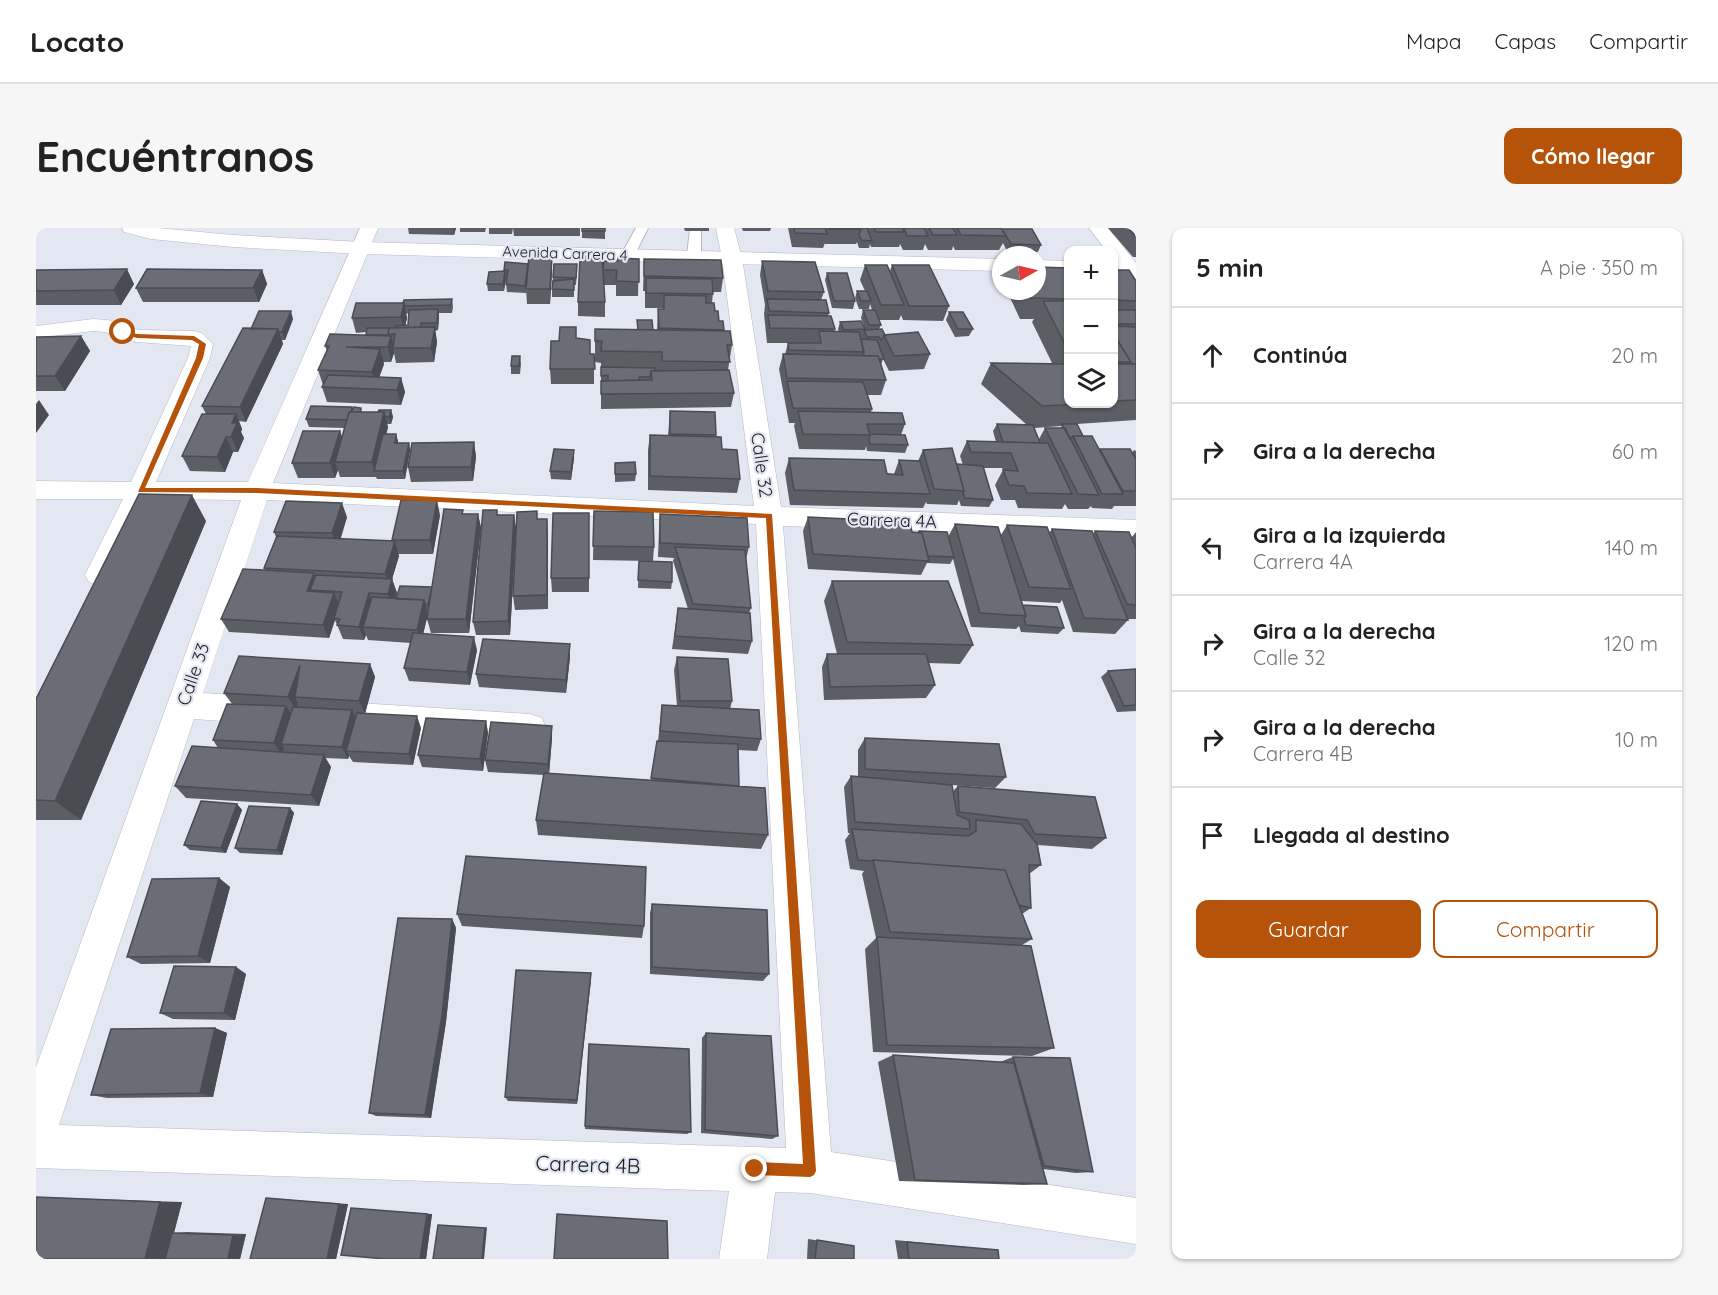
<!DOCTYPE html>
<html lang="es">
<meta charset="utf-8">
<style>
:root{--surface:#fff;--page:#f6f6f6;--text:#222;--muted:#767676;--line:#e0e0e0;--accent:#b45309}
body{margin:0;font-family:Quicksand,sans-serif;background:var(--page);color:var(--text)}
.controls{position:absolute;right:18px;top:18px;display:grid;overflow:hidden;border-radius:12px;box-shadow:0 2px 4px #0004}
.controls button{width:54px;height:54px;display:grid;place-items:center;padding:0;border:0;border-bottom:2px solid var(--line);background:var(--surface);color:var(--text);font:30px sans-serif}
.compass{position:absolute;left:956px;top:18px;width:54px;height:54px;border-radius:50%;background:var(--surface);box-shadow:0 2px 4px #0004;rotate:82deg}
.stop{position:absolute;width:18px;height:18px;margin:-14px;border:4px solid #b45309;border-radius:50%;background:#fff}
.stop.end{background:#b45309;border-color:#fff;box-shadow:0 2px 6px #0008}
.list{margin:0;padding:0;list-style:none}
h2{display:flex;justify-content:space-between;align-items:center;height:78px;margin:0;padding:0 24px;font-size:26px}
h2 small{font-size:20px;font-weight:400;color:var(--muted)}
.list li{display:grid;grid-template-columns:39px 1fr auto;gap:18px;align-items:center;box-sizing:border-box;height:96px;padding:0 24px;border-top:2px solid var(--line)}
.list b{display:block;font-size:22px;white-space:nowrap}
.list p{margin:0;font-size:20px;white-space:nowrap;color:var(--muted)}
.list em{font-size:20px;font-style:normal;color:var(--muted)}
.actions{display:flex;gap:12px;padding:18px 24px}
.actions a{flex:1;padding:14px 0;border:2px solid var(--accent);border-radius:12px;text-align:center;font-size:21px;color:var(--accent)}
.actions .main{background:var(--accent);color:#fff}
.icon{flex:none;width:33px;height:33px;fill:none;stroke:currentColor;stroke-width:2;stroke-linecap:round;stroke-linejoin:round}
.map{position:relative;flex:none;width:1100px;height:1031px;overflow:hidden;border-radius:12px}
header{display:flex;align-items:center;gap:36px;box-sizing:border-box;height:84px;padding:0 30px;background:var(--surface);border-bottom:2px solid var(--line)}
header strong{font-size:28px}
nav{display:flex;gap:33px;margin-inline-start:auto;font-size:21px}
.intro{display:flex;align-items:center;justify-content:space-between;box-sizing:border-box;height:144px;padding:0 36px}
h1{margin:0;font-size:42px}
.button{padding:15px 27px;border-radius:12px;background:var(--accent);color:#fff;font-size:21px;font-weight:700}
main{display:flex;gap:36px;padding:0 36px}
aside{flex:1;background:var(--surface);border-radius:12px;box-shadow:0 2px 4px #0004}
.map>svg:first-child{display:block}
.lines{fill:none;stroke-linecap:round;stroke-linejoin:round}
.lane-casing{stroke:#b5b9c3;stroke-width:2}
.street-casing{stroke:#b5b9c3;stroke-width:1}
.secondary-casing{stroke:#b5b9c3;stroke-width:1}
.lane{fill:#fff;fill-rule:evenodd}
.street{fill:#fff;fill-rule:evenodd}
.secondary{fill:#fff;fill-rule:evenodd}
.wall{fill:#5b5e65;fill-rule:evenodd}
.shaded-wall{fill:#4a4c53}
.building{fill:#6a6d76;stroke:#4a4c53;stroke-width:1.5}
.route{fill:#b45309}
.labels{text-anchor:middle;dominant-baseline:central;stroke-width:4.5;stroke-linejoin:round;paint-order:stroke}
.far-street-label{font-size:15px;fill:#1e1f23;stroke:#e3e7f2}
.street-label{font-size:18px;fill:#1e1f23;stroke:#e3e7f2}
.near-street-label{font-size:21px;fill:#1e1f23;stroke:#e3e7f2}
</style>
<header>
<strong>Locato</strong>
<nav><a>Mapa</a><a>Capas</a><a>Compartir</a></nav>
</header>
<div class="intro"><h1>Encuéntranos</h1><a class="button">Cómo llegar</a></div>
<main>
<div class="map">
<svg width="1100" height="1031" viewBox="0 0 1100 1031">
<rect width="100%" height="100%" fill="#e3e7f2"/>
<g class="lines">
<defs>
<path id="lane" d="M600 0H612L597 30H587L585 27Z
M654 0H662L665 3V29L658 33 651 29Z"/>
<path id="street" d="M324 0H342L237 255 718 278 686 30 680 0H698L706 30 745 279 1100 292V310L747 298 795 924 1100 970V1016L774 965 739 964 731 1031H683L693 963 0 940V839L205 272 113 271 73 354 63 357 53 354 49 347 87 271H0V253L95 254 152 130 155 118 101 114 69 104 57 103 0 110V98L57 91 72 92 103 102 158 103 166 105 177 116 174 130 120 254H212ZM231 272 720 296 750 920 23 897 158 491 494 514 506 510 510 500 506 490 494 486 167 465Z
M1053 0H1072L1100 35V54C1087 51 1078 35 1078 22H1070Z"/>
<path id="secondary" d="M86 0H122L197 7 326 14 965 31V43L326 26 197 19 115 11 88 4Z
M1001 32 1032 33V45L1001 44Z
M1078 34 1100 35V47L1078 46Z"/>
</defs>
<use href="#lane" class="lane-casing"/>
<use href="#street" class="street-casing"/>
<use href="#secondary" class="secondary-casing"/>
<use href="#lane" class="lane"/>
<use href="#street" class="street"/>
<use href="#secondary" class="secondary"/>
</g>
<path class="wall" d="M372 0H420L418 7 373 6Z
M424 0H450L449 4H424Z
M453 0H477L476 6H453Z
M477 0H544V8H478Z
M546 0H569V11L546 10Z
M648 0H673V3H649Z
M706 0H735L734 3H707Z
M752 0H965L966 2 1005 17 1002 24 971 23 967 15 963 22H919L917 18 916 22H892L889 16 887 22H867L864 16 863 19H835L834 16 833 20H823L821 14 820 16H789V15L787 20 756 19Z
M1072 0H1100V29H1097Z
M516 28V43L514 76H491L490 61 491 53 490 65 471 64 470 56 471 49H470L468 63H452L451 56 468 43V42L492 36Z
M603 31 602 68H580V57H568L569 74V89L542 88V74L567 45 568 33H582Z
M608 31 687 50 685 64H677L676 75 683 93 696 117 692 142 698 165 695 179 565 181V135L559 134V101L601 102V92L617 102H621L622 81H627V80H609V63H607Z
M726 33 788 64 785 72 793 85 792 88 799 101 798 104H803L802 101 804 94 828 98 825 90 827 82H836L834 76 833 81H823L819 70 821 63H829L824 52 829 37 854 43 856 37 913 78 907 93 867 92 865 87 863 92H843L845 97 843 101 849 107 894 126 888 141 853 143 847 131 845 137 850 152 845 167H831L836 181 835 184 869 196 865 207 872 217 869 225 831 223 830 218 829 222 763 221 758 198 759 195H753L743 141 747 126H749L752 115H731L728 86 729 77 724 47Z
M518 36 541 44 540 57H538V69H516V61Z
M1032 40V176H1077V42L1100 53V192L1041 196 1047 208 1063 222 1064 221 1096 225 1098 222 1100 223V278H1078L1076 281 1056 280 1055 278 1052 281H1032L1029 276 1026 281 982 280 979 272H965L959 257 967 242 966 240H947L957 272 953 279 925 278 923 272 921 277 891 276 890 274 887 280 754 277 749 245 753 230 858 246 863 232 882 233 887 222 921 236 927 237 924 228 931 213 960 214 957 203 961 196 991 197 945 156 955 135H1016L996 94 998 91H984L971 63H1001ZM1026 198 1024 200H1009L1003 211 998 200Z
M0 42 98 56 85 77H0Z
M226 42 231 56 223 74H107L100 60Z
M791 45 819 73 817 81 796 80 789 52Z
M416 71 417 79 416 85H403V89L402 102 399 103 401 114 398 134 360 135 358 125 355 134H347L348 136 343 149 365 150 369 164 365 177 291 174 286 159 287 157 282 142 291 123 289 118 330 107V104L320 105 316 90 367 75ZM373 85 372 97H369L371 90 370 86Z
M913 84 937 101 933 108 919 109 910 92Z
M257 91 249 112H246L247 116 210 194 203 193 206 201 205 204 208 210 202 224H197L189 244 154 243 146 228 170 186 166 178 215 101Z
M45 108 54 123 29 163H0V109Z
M540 110 554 126H558V156H515L514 141 523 113Z
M484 128 485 136 484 146H475V138Z
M316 179 317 181 325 180 326 184H342L355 182 357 189 355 196H351L352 199 350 206H360L362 215H373L374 222 369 251H341L340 249H304L302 242 299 250H262L256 235 304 203 306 210 309 200 273 199 270 191Z
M634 183 680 207V209L686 221 704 251 701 265 612 262V222L614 207 632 208Z
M438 214 440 229 437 253 375 254 372 239Z
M538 222V230L535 252 515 251 514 243Z
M579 235 600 246 599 253 579 254Z
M427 282V286H442L445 300 433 405H395L391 391 392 384 391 383 392 386 387 406 441 422 434 457 373 453 368 440 375 415 332 412 330 407 328 412 307 411 299 392 293 410 193 404 185 391 229 343 228 340 240 309 238 304 311 289 304 311 357 313 356 312 404 287 397 326H362L363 328 356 351 361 365 359 370 396 359Z
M558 283 618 319 617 333 557 332Z
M553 285V364H516L515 350Z
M624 286 713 319 710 331 715 380 713 385 716 413 712 426 636 421 642 380 652 381 637 333 638 330 622 329 623 301Z
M462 287H478L480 301 474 407H440L437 394Z
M772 289 876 304 882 305 883 303 912 309 919 296 965 307 971 297 1013 305 1016 301 1057 306 1059 303 1095 310 1100 304V391H1091L1092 392 1079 406 1037 404 1026 372 1024 375 986 373 987 377 1028 400 1022 406 985 404 983 398 980 401 935 399 917 331 914 336 891 335 885 347 772 341 767 303Z
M502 291 512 306V381L479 382 477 368Z
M170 293 45 592H0V471Z
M603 333 636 354 635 361 602 360Z
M796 353 937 417 924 436 892 435 899 457 890 470 788 472 786 439 791 426H801L788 373Z
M534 416V429L530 465 443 459 440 446Z
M641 429 696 473 694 481 725 511 721 523 702 522 703 558 732 607 725 621 502 607 500 592 508 547 452 544 449 532 516 510 513 545 615 552 622 513 626 477 641 478 638 442Z
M334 436 339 449 329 485 385 500 377 537 317 534 313 528 312 531 289 530 295 539 283 578 150 570 139 558 182 520 177 512 196 476 188 465Z
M1100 441V483L1081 484 1065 449 1072 443Z
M450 493 452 505 447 543 386 539 382 527Z
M829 510 970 549 959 560 916 557 917 563 922 558 1070 610 1056 621 1002 617 1005 637 993 646 995 680 986 686 996 711 986 717 1018 820 996 828 837 824 829 721 840 710 826 646 828 643 814 641 809 612 814 605H812L808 559 815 548 822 549V522Z
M201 576 206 582 190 625 154 622 148 617Z
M254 580 258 585 246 627 204 625 199 620Z
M183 650 194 659 174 735 105 736 91 729Z
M616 676 733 746 727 753 614 746V685Z
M421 686 608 698 606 710 426 698Z
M416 691 420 700 410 794 395 890 340 888 333 885Z
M200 739 210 746 199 792 137 791 124 785Z
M555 745 541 876 472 873 469 869Z
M179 800 191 805 177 869 71 870 55 867Z
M670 805 742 908 736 911 665 905 666 810Z
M553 816 655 904 651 906 549 901Z
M857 827 964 834 977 829 1057 944 1040 945 1007 941 1011 956 988 957 863 953 842 834Z
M0 969 146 974 138 1005 151 1004 210 1006 204 1031H0Z
M230 970 312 976 300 1031Z
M315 980 396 986 390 1031Z
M772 1011 818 1018V1031H771Z
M859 1012 962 1022 963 1031H862Z"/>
<path class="shaded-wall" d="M417 0H420L418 7Z
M516 28V43L514 76V61Z
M91 41 98 56 85 77 78 62Z
M226 42 231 56 223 74 217 60Z
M469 43 470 51 468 63 467 56Z
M368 75 371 90 368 104 365 89Z
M402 81 403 89 402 102 401 95Z
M255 83 257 91 249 112 246 104Z
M399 99 401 114 398 134 395 120Z
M242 101 247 116 210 194 204 179Z
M45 108 54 123 29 163 19 148Z
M355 108 358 120H357L358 125 355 134 352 119Z
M344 121 348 136 340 159 336 144Z
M365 150 369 164 365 177 361 162Z
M3 172 13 187 0 205V176Z
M355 182 357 189 355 196 353 189Z
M348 184 352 199 342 243H338L340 249 336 234Z
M200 186 206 201 205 204 208 210 202 224 195 209 196 195Z
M304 203 309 218 299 234 302 242 299 250 294 235Z
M360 206 362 213 361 222 359 215Z
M190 209 197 224 189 244 181 229Z
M438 214 440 229 437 253 435 239Z
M373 215 374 222 369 251 367 243Z
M538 222V230L535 252V244Z
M156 267 170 293 45 592 19 573Z
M401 272 404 287 397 326 394 312Z
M306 275 311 289 302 320 296 305Z
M442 286 445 300 433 405 430 391Z
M478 287 480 301 474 407 472 393Z
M511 291 512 306V381L511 367Z
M359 313 363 328 356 351 361 365 357 380 352 366 354 360 349 346Z
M278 345 284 359 274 362 279 373 271 363Z
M298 365 304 379 298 390 299 392 293 410 287 397Z
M333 365 338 379 327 399 330 407 328 412 323 399Z
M388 372 392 386 385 415 381 402Z
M438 409 441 422 434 457 431 444Z
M534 416V429L530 465V452Z
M334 436 339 449 329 486 323 473Z
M264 437 259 469 262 475 260 482 252 469Z
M250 478 258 491 245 516 248 520 246 527 238 515Z
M316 482 322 494 310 523 313 528 312 531 306 519Z
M381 488 385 500 377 537 373 526Z
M450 493 452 505 447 543 444 531Z
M516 498V510L513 547 512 536Z
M288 527 295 539 283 578 275 567Z
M201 576 206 582 190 625 185 620Z
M254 580 258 585 246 627 241 622Z
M183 650 194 659 174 735 162 728Z
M416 691 420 700 410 794 395 890 389 887Z
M200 739 210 746 199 792 188 785Z
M555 745V752L541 876V872Z
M179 800 191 805 177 869 164 865Z
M124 974H146L131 1031H109Z
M303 976H312L300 1031H291Z
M391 986H396L390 1031H384Z
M451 999 448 1031H446L449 1000Z
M210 1006 204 1031H192L197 1007Z"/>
<path class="building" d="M546 0H569V3H546Z
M758 0H789L791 6 759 5Z
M792 0H824L825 1H793Z
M824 0H831L836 13 825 12 823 6 825 1Z
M838 0H866L868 4H840Z
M868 0H888L892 8H871Z
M893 0H917L921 7H897Z
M921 0H965L970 8 925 7Z
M1092 0H1100V9Z
M966 1H996L1005 17 975 16Z
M493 28H516L514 61H490Z
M544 28 566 29 569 74H542Z
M582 30 603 31V54L580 53 581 42H567L568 33H582Z
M608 31 685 32 687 50 608 48Z
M726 33 779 34 788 64 732 63Z
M469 34 492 36 489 58 470 56 472 42H468Z
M518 36H541L540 50 517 49Z
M829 37H851L868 77H845Z
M856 37H893L913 78H873Z
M1001 39 1032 40V71L994 70 991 63H1001Z
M91 41 78 62 0 63V42Z
M111 41 226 42 217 60H100Z
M1077 42H1093L1100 53V73L1077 72Z
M469 43 467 56H451L453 44Z
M791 45H811L819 73H798Z
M610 50 676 51 677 66 610 65Z
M538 51V62L516 61 517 53Z
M821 63H831L835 73H825Z
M628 67 670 68V75H678L679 83H682L683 93H687L688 102 623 100 622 81H628Z
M416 71 415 77 369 78 367 75 368 72Z
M731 71 790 72 793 85 733 83Z
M1007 73H1032V122Z
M320 75H368L365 89 316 90Z
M402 81 401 95H385V99L359 100V98L372 97 373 82Z
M827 82H839L845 97H833Z
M1077 82H1100V96H1077Z
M223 83H255L246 104H243L242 101H215Z
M913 84H927L937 101H922Z
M732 87 795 88 799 101 734 100Z
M601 92H616L617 102H602Z
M825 93 829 101 808 102 804 94Z
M1077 98 1100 99V136H1093L1095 134 1077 105Z
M399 99 395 120H357L359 106H352L353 100Z
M524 99H540V110L554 112V126H558L559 141H514L515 113H523Z
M207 100 242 101 204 179 166 178Z
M331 100H353L352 107H330Z
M559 101 694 103 696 117H691L694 134 626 133V124L565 123 566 113H559Z
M846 101 849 107 845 112 843 109H831L828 102Z
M783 103 823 104 828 124 753 122 752 115H785Z
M882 104 894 126 858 128 848 107Z
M1077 105 1095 134H1077Z
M294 106 355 108 352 119H310L344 121 336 144 282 142 293 118H289Z
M45 108 19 148H0V109Z
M825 111 841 112 848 131H843L842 128H828Z
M747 126 842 128 850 152 751 150Z
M476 128H484L483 138H475Z
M955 135 1032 136V176H1047L1006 178Z
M1077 136H1100V172L1077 173Z
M565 139 619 140V143H615L614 149H603V152L572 153V147L565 148Z
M693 142 698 165 565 166V153L616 152 615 143Z
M292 147 365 150 361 162 286 159Z
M751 153 827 154 836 181 757 180Z
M275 178 316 179 315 184H313L311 192 270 191Z
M318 179 325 180 324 184H316Z
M343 182H355L353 189H349L348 184H342Z
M634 183 679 184 680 207 634 206Z
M762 183 866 185 869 196H831L834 207 767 206Z
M313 184H348L336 234H299Z
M166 186H200L196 195H201L195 209H190L181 229 146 228Z
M961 196 997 197 1004 215 967 214Z
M1026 196H1041L1047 208H1037L1034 211Z
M1009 200H1029L1063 267 1042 266Z
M267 203H304L294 235H256Z
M347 206H360L359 215H373L367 243H338Z
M834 206 869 207 872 217 834 216 833 211Z
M614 207 685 209 686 221 701 222 704 251 614 248Z
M1037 208H1056L1087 266H1066Z
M931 213 1012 215 1036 266 991 265 988 258 973 257 967 242 982 243 975 225 935 224Z
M438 214 435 239H372L376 215Z
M916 220 928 263 898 261 887 222Z
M518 221 538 222 535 244 514 243Z
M1064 221H1094L1100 231V263H1087Z
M753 230 848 232 851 246 867 247 863 232 884 233 894 266 758 262Z
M599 234 600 246H579V235Z
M921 236 947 238 957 272 929 270 927 265 928 263Z
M103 266 156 267 19 573 0 572V471Z
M365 272H401L394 312H356Z
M250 273 306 275 296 305 238 304Z
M408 281 427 282 426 286H442L430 391H391Z
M447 282H461V287H478L472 393 437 394Z
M501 283V291H511V367L477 368 481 284Z
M558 283 617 284 618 319 557 318Z
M517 285H553V350H515Z
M624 286 711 290 713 319 624 315Z
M772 289 874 294 876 304 886 305 893 333 777 326Z
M919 296 962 299 990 388 944 385Z
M971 297 1011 299 1035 361 993 359Z
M1016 301 1056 303 1092 392 1048 390Z
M883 303 911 304 918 329 892 328 886 305H883Z
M1059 303 1093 304 1100 320V377L1091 376Z
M241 308 359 313 349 346 228 340Z
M639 319 709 322 715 380 657 376Z
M603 333 636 334V354L602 352Z
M207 341 278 345 271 363 298 365 287 397 185 391Z
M280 347 356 351 352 366 333 365 323 399 301 397 304 391 298 390 306 364 274 362Z
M796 353H912L937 417 811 414Z
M364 358 396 359 392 377 389 376 388 372 360 371Z
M336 369 388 372 381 402 327 399Z
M987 377 1021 379 1028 400 990 397 988 391 990 388Z
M642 380 714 385 716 413 639 408Z
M377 405 438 409 431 444 368 440Z
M447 411 534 416 530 452 440 446Z
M791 426H890L899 457 794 459Z
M203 428 334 436 323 473 259 469 264 437 252 469 188 465Z
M641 429 692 431 696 473H644Z
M1100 441V477L1088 478 1072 443Z
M191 476 250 478 238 515 177 512Z
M626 477 723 482 725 511 624 503Z
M257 479 316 482 306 519 245 516Z
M321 485 381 488 373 526 310 523Z
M390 490 450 493 444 531 382 527Z
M455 494 516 498 512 536 449 532Z
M829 510 963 516 970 549 829 541Z
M621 513 702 516 703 558 615 550Z
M156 518 288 527 275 567 139 558Z
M508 545 729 560 732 607 500 592Z
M815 548 916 557 921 587 933 592 934 601 819 594Z
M922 558 1059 569 1070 610 999 606 991 592 923 584Z
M165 573 201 576 185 620 148 617Z
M213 578 254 580 241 622 199 620Z
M940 592 985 596 1001 616 1005 637H993L995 680 983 677 969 642 837 632V633L822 632 816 601 932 608 940 603Z
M430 628 610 639 608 698 421 686Z
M837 632 969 642 996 711 854 704Z
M183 650 162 728 91 729 116 651Z
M616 676 731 682 733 746 616 739Z
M362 690 416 691 406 788 389 887 333 885Z
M841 709 995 718 1018 820 851 817Z
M138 738 200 739 188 785H124Z
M480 742 555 745 541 872 469 869Z
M179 800 164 865 55 867 75 801Z
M670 805 735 808 742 908 669 902Z
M553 816 653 821 655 904 549 898Z
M857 827 978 835 1011 956 879 952Z
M977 829 1034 830 1057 944 1008 938Z
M0 969 124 974 109 1031H0Z
M230 970 303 976 291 1031H214Z
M315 980 391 986 384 1031H349L305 1027Z
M521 986 631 993 632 1031H518Z
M402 997 449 1000 446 1031H397Z
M136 1005 197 1007 192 1031H129Z
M781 1012 818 1018V1031H779Z
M871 1014 962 1022 963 1031H873Z"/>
<path class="route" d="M84 102 101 106 158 108 170 116 167 130 109 260H221L736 286 780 943 778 947 774 949 719 947 714 945 712 941 714 936 719 934 767 936 730 290 221 265 102 264 160 130 163 116 156 112 101 110 84 105Z"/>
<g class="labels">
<g class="far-street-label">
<text transform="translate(529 25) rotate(2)">Avenida Carrera 4</text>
</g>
<g class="street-label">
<text transform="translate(726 237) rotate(82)">Calle 32</text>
<text transform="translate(856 292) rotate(2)">Carrera 4A</text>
<text transform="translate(157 446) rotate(-71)">Calle 33</text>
</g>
<g class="near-street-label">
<text transform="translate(552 936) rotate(2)">Carrera 4B</text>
</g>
</g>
</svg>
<div class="controls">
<button>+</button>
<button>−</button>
<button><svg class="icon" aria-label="layers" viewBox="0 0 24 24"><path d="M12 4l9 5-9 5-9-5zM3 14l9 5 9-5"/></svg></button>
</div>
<svg class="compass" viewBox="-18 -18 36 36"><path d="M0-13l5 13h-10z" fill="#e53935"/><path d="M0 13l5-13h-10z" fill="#767676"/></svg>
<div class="stop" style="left:87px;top:104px"></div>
<div class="stop end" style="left:719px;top:941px"></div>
</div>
<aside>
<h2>5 min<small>A pie · 350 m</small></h2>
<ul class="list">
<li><svg class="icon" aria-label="ahead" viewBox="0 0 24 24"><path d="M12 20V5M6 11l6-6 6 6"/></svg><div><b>Continúa</b></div><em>20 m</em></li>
<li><svg class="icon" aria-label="right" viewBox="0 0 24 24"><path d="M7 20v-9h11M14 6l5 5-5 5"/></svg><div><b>Gira a la derecha</b></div><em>60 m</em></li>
<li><svg class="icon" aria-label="left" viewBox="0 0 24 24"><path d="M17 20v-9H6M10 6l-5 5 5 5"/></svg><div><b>Gira a la izquierda</b><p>Carrera 4A</p></div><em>140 m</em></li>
<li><svg class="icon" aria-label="right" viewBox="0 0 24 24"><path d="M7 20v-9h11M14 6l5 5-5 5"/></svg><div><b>Gira a la derecha</b><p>Calle 32</p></div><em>120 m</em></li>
<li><svg class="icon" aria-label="right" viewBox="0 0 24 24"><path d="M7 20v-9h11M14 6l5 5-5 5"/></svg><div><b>Gira a la derecha</b><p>Carrera 4B</p></div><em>10 m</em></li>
<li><svg class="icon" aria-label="arrive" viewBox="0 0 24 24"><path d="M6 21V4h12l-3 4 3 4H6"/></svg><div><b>Llegada al destino</b></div></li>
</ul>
<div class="actions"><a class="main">Guardar</a><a>Compartir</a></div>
</aside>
</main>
